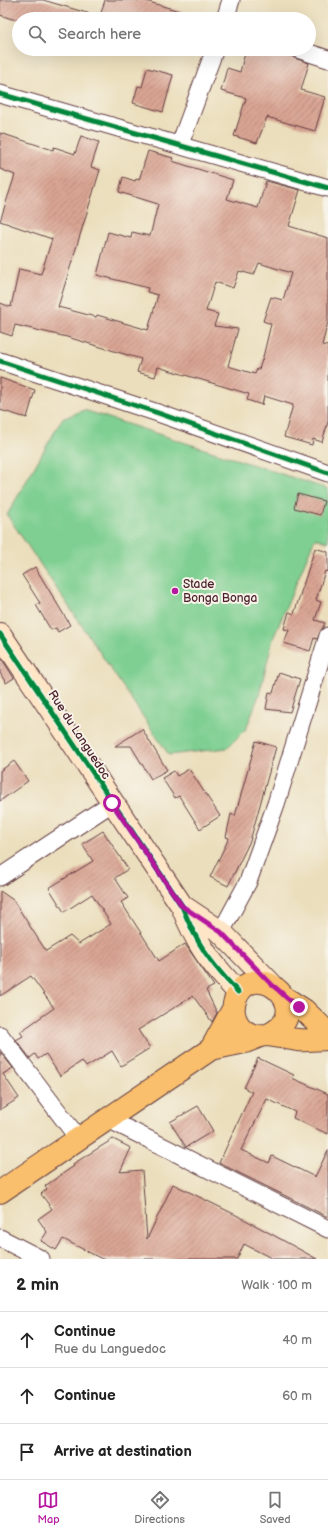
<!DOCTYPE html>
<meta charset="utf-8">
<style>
:root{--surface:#fff;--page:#f2f2f2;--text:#222;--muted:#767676;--line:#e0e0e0;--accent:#b5179e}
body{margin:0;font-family:"Balsamiq Sans",sans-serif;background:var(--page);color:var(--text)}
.stop{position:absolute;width:12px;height:12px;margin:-9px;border:3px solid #b5179e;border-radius:50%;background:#fff}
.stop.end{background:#b5179e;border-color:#fff;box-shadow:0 1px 4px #0008}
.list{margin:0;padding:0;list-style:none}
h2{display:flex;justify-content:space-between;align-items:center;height:52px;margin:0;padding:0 16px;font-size:17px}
h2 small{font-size:13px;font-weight:400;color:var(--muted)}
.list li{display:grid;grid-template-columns:26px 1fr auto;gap:12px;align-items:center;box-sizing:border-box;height:56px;padding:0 16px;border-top:1px solid var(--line)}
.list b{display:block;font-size:15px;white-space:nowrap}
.list p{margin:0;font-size:13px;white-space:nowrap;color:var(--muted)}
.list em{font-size:13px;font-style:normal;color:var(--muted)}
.icon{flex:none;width:22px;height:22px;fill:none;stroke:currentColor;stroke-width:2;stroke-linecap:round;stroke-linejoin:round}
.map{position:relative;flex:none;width:328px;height:1259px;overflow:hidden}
.search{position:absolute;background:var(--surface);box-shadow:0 4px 16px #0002;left:12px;right:12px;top:12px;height:44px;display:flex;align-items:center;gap:10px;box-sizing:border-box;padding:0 14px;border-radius:22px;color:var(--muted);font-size:15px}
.sheet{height:220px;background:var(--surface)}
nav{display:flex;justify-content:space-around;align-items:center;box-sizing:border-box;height:56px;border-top:1px solid var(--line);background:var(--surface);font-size:11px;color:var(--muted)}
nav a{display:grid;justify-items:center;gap:2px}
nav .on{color:var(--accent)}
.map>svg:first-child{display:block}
.park{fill:#7ecf91;stroke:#64775e}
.building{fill:url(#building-hatch);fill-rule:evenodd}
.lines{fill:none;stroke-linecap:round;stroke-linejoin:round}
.street-casing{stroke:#623c41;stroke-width:19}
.secondary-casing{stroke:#623c41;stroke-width:24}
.primary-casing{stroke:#623c41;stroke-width:24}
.street{stroke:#fff;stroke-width:17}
.secondary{stroke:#fde5c5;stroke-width:22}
.primary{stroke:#f9bf6d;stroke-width:22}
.cycleway-casing{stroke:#f7f3e8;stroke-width:8}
.cycleway{stroke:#00873e;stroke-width:5}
.route{stroke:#b5179e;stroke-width:5}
.poi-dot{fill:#b5179e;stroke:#f7f3e8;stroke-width:1.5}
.labels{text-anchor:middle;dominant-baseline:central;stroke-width:4;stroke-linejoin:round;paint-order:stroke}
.poi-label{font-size:12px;fill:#4a1f2b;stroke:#f7f3e8;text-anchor:start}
.street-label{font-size:12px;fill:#4a1f2b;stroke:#f7f3e8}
</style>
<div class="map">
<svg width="328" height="1259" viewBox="0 0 328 1259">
<defs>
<pattern id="building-hatch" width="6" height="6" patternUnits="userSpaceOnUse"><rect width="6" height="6" fill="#d9a493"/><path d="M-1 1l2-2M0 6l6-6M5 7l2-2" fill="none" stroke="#b28578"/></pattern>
</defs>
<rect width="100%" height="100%" fill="#f7f3e8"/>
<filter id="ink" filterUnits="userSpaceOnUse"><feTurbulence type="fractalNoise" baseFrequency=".025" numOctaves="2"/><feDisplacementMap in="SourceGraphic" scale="8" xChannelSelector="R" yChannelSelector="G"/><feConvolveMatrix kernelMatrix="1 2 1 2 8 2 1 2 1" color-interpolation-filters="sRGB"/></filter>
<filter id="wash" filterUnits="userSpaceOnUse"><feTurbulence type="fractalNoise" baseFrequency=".012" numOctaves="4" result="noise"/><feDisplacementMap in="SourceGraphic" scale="16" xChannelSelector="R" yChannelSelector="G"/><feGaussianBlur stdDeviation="0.9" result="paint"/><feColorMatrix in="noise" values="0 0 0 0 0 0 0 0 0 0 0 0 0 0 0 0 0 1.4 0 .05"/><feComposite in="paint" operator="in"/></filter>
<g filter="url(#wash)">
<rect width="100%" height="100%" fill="#ebdebc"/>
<path class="park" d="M84 410 328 489V542L315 538 273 639 259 695 246 729 227 748 169 755 7 515 62 419Z"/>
<g id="blocks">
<path class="building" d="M0 0H43L94 15V19H12L0 15Z
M105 0H142L193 15V19H111L100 16Z
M246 49H276L288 52 294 58 309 63 301 90 325 97 315 131 267 117 257 143 234 136 246 98 221 91 227 68 240 72Z
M147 68 173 75 163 112 133 103 138 86 142 87Z
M0 133 53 150 54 147 75 154 81 136 99 142 91 167 100 170 58 307 96 317 97 315 148 330 158 295 147 292 148 288 97 275 108 232 131 238 132 232 150 236 158 204 119 192 123 177 135 181 136 179 139 180 148 151 173 158 172 161 233 180 227 199 258 208 266 181 300 190 289 226 328 238V322L322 345 328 346V422L322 442 313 439 312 445 284 437 293 405 264 396 262 405 247 400 249 394 158 367 155 377 137 372 141 359 67 337 15 325 12 336 0 332V303L11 307 19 269 41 274 52 239 0 221 15 175 0 169ZM259 263 291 273 283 300 271 297 263 321 271 324 263 357 259 369H257L255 374 228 366 238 329 214 326 218 314 206 311 215 282 233 288 239 271 254 275Z
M0 378 35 390 27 418 0 410Z
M298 494 324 501 320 515 294 508Z
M315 548 328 552V572L325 571 316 600 321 602 315 620 325 623 317 639 314 638 310 651 284 643 289 630 284 629 289 612 294 614Z
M35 567 70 625 58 632 56 628 51 630 36 605 40 603 22 575Z
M0 656 14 678 6 683 0 673Z
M279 672 300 679 290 712 266 709 269 692 273 693Z
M142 729 167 770 151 779 131 746H115Z
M256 741 276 747 250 841 228 886 210 877 229 838 226 837 231 814 235 816Z
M14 761 28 781 0 801V771Z
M189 769 220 816 200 829 179 796 175 798 162 778 174 771 177 776Z
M103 831 128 869 115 878 128 898 121 902 159 961 185 944 214 986 206 990 217 1013 212 1022 193 996 138 1030 150 1048 121 1066 112 1051 86 1067 82 1061 60 1076 46 1054 38 1059 35 1054 30 1058 16 1040 23 1036 20 1032 54 1008 31 976 0 996V891L13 900 46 951 70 936 79 944 111 924 92 894 64 912 49 888 93 861 82 844Z
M0 1052 13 1068 3 1074 19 1098 0 1110Z
M258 1058 294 1075 292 1078 328 1094V1134L293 1118 295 1112 267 1099 241 1150 269 1163 272 1156 315 1177 328 1150V1217L219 1163 252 1092 244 1088Z
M198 1106 213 1131 186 1147 170 1122Z
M113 1139 131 1148 120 1172 142 1170 147 1239 173 1184 242 1218 317 1259H273L244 1244 237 1259H102L63 1239 56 1250 41 1241 47 1232 38 1219 52 1209 41 1194 47 1189 45 1186 74 1166 73 1164Z"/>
</g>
</g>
<g filter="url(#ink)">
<use href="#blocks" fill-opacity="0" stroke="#623c41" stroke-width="1"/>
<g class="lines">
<defs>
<path id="street" d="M225 19 231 0
M297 49 328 59
M0 94 328 188
M180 144 215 49
M0 361 158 413 328 473
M0 877 112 803
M221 932 248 882 276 804 328 636
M0 1035 78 1138
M108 1119 328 1229
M0 1238 41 1259"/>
<path id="secondary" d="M0 634 182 906C197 945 210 962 238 992
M182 906 221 932 272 985"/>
<path id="primary" d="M285 998 304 1010 328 1033
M268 1035C319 1011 257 956 237 996 229 1011 236 1030 253 1035 258 1036 262 1035 268 1035 277 1036 288 1039 298 1040 307 1041 318 1039 328 1039
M211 1049 233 1009
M0 1192 211 1049 245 1042 260 1036"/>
</defs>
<use href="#street" class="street-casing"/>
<use href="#secondary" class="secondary-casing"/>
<use href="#primary" class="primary-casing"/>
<use href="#street" class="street"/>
<use href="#secondary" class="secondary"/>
<use href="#primary" class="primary"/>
<defs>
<path id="cycleway" d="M0 94 328 188
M0 361 158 413 328 473
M0 634 182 906C197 945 210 962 238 992"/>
</defs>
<use href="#cycleway" class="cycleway-casing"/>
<use href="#cycleway" class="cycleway"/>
</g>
</g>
<g class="lines" filter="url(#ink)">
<path class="route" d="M112 803 182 906 221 932 272 985C282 992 287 1000 299 1007"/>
</g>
<circle class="poi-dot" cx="175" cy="591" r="4"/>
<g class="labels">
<g class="poi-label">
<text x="183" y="584">Stade<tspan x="183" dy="14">Bonga Bonga</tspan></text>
</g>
<g class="street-label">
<text transform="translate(79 735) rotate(57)">Rue du Languedoc</text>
</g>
</g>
</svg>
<div class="stop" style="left:112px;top:803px"></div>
<div class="stop end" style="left:299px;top:1007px"></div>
<div class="search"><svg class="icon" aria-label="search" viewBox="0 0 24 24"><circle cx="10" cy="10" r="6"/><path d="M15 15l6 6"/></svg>Search here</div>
</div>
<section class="sheet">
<h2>2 min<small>Walk · 100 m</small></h2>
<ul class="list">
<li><svg class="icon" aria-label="ahead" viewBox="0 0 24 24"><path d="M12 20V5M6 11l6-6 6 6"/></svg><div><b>Continue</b><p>Rue du Languedoc</p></div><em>40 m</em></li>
<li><svg class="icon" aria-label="ahead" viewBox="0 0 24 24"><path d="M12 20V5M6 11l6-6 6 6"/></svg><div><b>Continue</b></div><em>60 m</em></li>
<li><svg class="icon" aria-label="arrive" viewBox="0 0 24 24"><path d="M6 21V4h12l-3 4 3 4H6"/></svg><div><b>Arrive at destination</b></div></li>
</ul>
</section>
<nav>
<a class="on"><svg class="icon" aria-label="map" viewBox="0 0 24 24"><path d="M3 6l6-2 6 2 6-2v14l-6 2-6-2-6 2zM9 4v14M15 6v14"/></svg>Map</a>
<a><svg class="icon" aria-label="directions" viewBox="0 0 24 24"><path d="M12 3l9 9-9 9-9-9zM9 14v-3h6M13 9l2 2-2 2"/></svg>Directions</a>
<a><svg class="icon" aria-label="saved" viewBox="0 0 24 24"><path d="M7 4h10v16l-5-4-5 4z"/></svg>Saved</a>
</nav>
